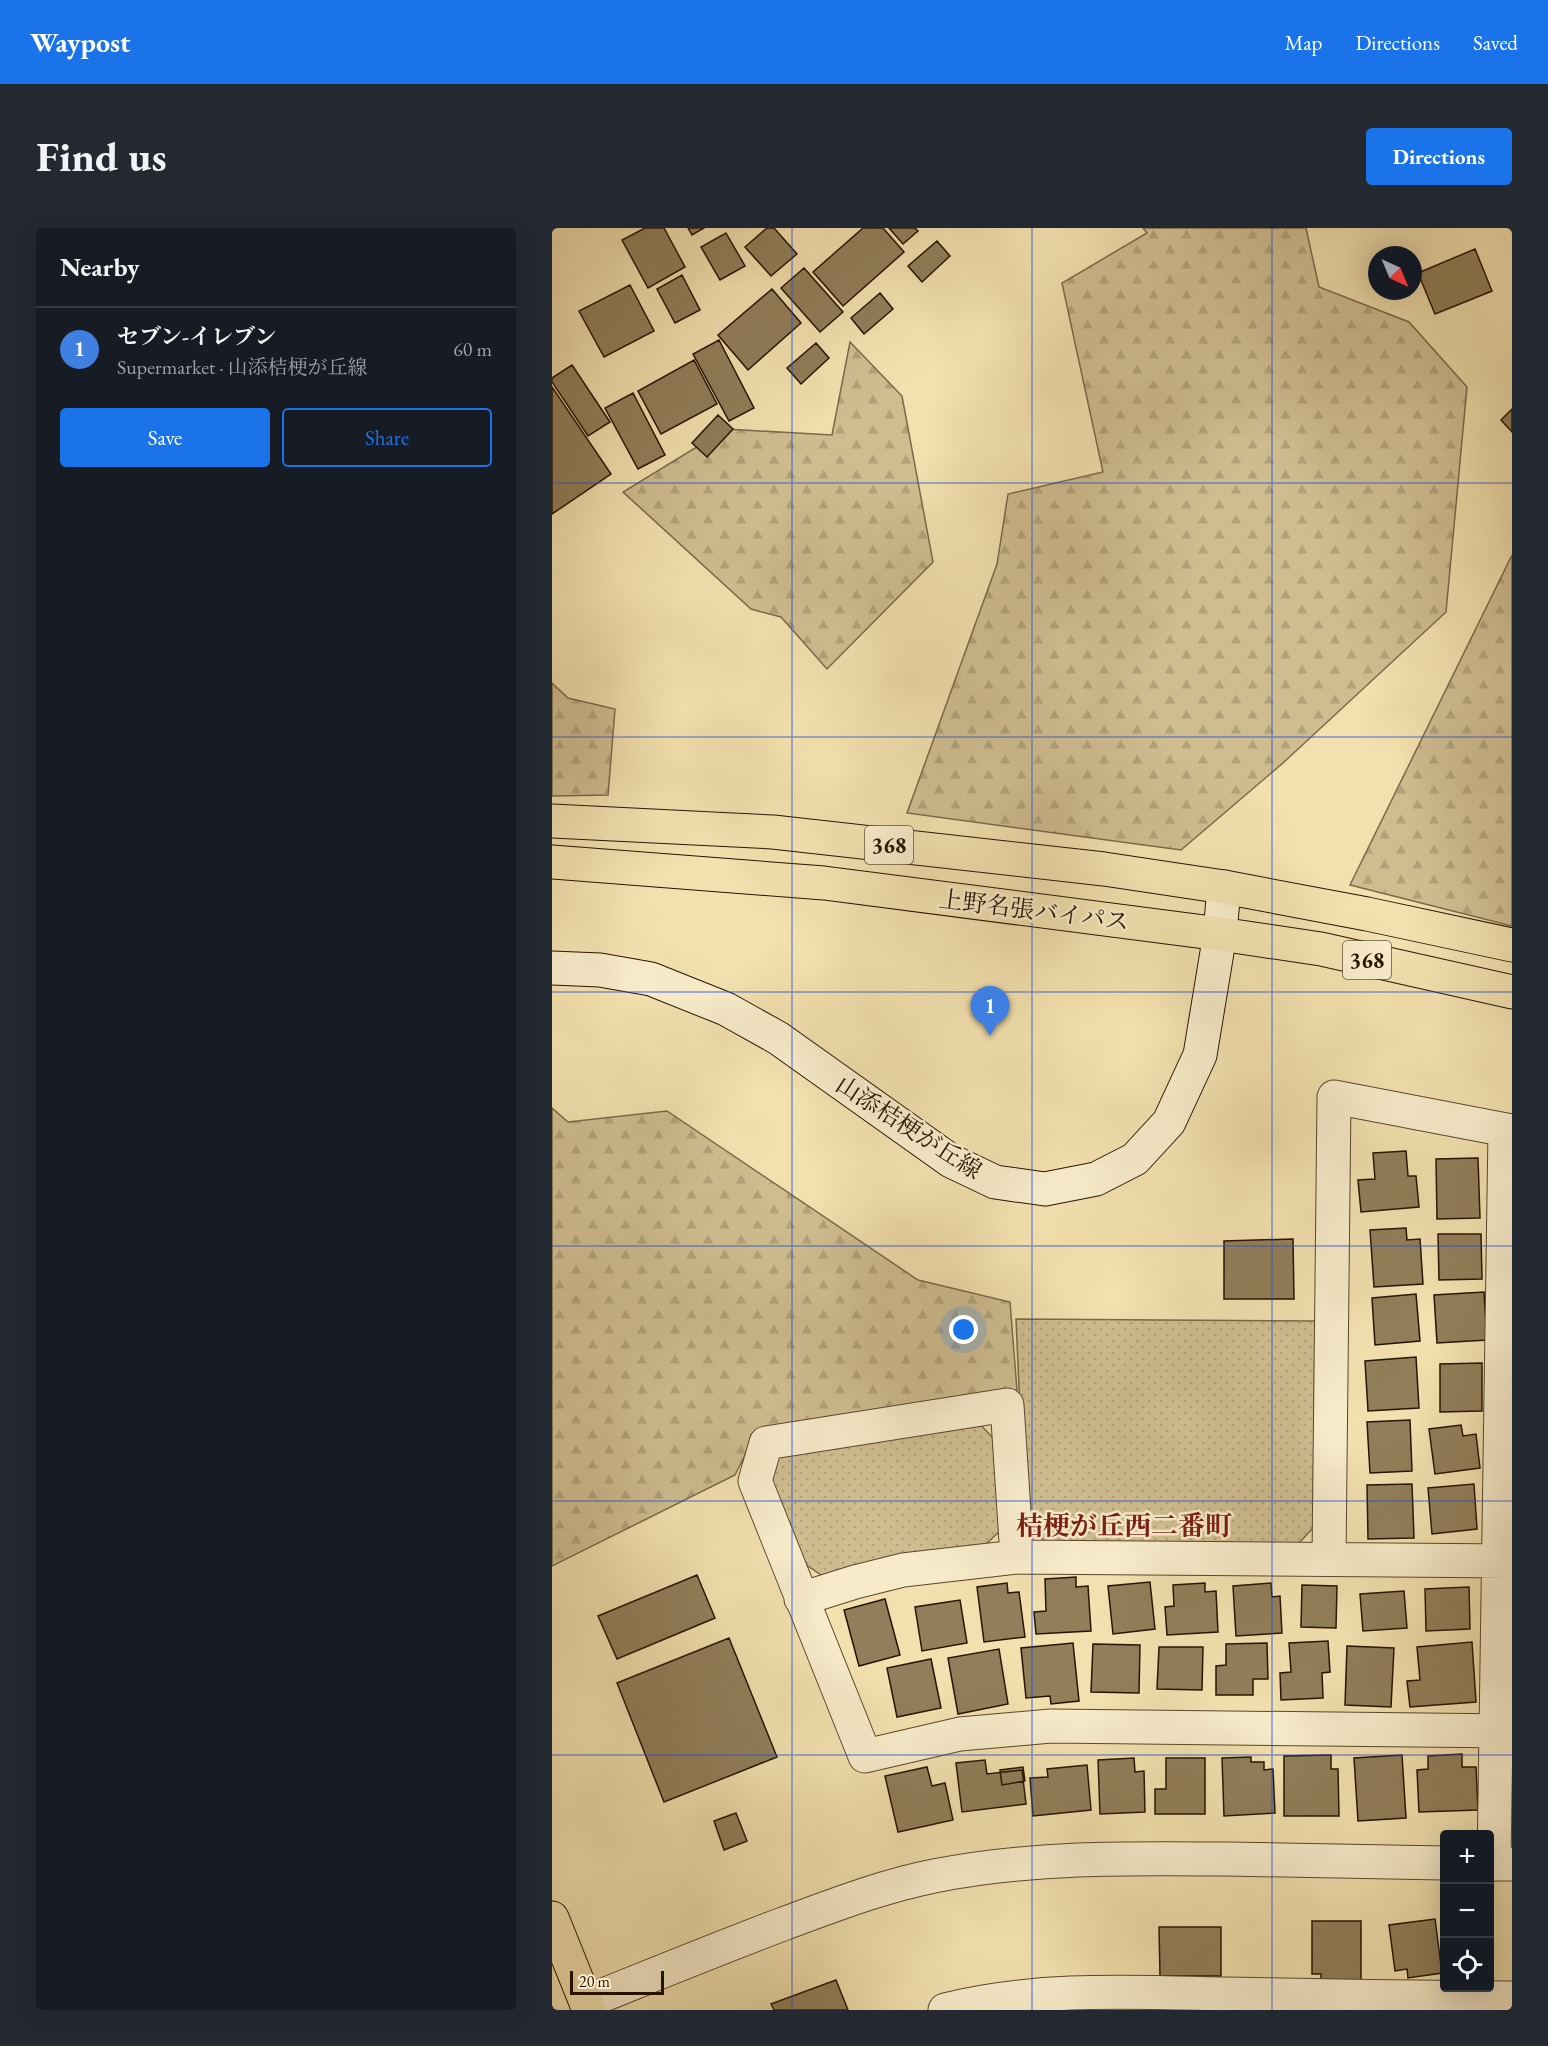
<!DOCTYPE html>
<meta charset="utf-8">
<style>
:root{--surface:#171b24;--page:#242831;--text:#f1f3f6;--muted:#9ea1a6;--line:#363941;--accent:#1a73e8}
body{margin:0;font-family:"EB Garamond","Noto Serif JP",serif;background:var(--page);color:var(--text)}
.controls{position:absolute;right:18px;bottom:18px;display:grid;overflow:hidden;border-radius:6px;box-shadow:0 6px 24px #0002}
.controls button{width:54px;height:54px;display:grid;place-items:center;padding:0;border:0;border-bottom:2px solid var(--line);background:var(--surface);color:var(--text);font:30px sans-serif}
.compass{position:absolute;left:816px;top:18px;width:54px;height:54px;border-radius:50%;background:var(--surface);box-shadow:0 6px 24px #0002;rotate:136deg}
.scale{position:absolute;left:18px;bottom:15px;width:94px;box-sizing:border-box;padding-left:6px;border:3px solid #271300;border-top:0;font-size:16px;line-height:21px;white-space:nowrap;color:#271300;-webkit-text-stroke:4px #f7ebca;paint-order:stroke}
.you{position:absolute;left:412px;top:1102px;width:21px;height:21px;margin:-15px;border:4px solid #fff;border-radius:50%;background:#1a73e8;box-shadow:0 0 0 9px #1a73e833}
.badge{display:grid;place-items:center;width:39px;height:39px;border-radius:50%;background:var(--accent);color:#fff;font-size:20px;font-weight:700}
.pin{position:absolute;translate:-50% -50px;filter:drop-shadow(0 2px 3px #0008)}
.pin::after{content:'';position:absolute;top:32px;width:21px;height:18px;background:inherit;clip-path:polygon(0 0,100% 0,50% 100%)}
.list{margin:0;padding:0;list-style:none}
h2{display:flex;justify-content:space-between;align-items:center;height:78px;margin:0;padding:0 24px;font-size:26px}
h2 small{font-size:20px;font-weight:400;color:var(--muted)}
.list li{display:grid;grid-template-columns:39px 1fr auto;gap:18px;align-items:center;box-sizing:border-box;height:84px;padding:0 24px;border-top:2px solid var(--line)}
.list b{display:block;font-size:22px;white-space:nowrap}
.list p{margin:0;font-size:20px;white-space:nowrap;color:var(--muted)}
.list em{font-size:20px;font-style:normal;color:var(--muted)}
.actions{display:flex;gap:12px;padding:18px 24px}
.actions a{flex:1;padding:14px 0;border:2px solid var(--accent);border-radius:6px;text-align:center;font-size:21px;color:var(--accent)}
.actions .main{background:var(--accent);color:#fff}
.icon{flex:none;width:33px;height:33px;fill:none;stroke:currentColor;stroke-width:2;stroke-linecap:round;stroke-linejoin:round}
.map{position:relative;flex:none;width:960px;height:1782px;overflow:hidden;border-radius:6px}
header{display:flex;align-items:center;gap:36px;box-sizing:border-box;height:84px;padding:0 30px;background:var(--accent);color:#fff}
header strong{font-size:28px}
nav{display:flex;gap:33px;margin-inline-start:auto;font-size:21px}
.intro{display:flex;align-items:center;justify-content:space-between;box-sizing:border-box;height:144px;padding:0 36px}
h1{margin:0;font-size:42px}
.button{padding:15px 27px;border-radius:6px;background:var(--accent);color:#fff;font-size:21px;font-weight:700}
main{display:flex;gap:36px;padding:0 36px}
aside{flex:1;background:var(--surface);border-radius:6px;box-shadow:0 6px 24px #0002}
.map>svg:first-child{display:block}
.green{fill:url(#green-dots);stroke:#7b6848;stroke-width:1.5}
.forest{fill:url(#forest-firs);stroke:#7b6848;stroke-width:1.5}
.building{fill:#917e5a;stroke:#271300;stroke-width:1.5}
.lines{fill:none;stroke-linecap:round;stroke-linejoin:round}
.minor-casing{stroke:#5a462c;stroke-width:35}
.tertiary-casing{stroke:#5a462c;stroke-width:35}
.secondary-casing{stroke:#271300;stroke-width:35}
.primary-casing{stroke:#271300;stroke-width:35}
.trunk-casing{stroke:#271300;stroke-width:35}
.minor{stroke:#f7ebca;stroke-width:33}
.tertiary{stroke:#f7ebca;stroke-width:33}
.secondary{stroke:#f7ebca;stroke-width:33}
.primary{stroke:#f2e0ae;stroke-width:33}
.trunk{stroke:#f2e0ae;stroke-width:33}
.grid{fill:none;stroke:#1d4ed8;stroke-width:1.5;stroke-opacity:0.55}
.labels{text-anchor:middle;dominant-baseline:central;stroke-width:5;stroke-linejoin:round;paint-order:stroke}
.shield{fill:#f7ebca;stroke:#65543d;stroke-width:1.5}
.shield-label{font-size:22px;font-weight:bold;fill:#271300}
.street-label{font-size:24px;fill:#271300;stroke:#f7ebca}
.quarter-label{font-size:27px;font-weight:bold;fill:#7a1f14;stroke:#f7ebca}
</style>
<header>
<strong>Waypost</strong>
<nav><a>Map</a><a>Directions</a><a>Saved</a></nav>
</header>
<div class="intro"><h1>Find us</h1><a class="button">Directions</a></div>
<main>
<aside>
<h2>Nearby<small></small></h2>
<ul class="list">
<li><span class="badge" style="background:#3f7fe0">1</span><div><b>セブン-イレブン</b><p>Supermarket · 山添桔梗が丘線</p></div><em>60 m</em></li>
</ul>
<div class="actions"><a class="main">Save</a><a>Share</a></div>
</aside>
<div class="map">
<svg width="960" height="1782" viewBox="0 0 960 1782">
<defs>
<pattern id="green-dots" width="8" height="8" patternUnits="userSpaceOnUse" patternTransform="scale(1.5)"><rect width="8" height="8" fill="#cfbd90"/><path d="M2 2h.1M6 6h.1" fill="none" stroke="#b2a27a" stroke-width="1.8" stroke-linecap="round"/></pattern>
<pattern id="forest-firs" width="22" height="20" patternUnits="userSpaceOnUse" patternTransform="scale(1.5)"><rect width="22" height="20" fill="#cfbd90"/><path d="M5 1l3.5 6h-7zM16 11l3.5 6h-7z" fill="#b2a27a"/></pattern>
</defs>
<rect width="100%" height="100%" fill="#f2e0ae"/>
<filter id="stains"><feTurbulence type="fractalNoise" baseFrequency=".00333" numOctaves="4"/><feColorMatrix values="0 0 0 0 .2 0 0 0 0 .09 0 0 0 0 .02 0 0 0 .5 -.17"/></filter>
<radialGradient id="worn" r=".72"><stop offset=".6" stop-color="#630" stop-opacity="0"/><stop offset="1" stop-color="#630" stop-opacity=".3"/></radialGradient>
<path class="green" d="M464 1091 763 1093 761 1300 747 1315 493 1314 473 1294Z
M424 1192 442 1211 449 1302 432 1318 272 1349 250 1334 216 1251 227 1228Z"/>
<path class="forest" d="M591 0H754L767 59 857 94 915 159 894 384 731 535 629 622 355 585 445 336 456 266 551 244 510 55 595 5Z
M298 114 350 168 381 334 275 441 229 389 199 381 71 264 174 201 280 207Z
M960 327V698L798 657Z
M0 455 16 470 63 481 56 567 0 568Z
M0 880 16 894 115 883 366 1052 458 1074 465 1162 205 1203 183 1247 0 1338Z"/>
<path class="building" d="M93 0H112L133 39 96 60 70 12Z
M136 0H152L140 7Z
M215 0H222L245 26 219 48 193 19Z
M311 0H331L352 24 291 78 261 44Z
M337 0H363L366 3 351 16Z
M174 5 193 38 168 52 149 19Z
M385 13 398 28 370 54 356 38Z
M923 21 940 63 883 86 866 45Z
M252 40 291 84 268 104 229 60Z
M130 47 148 82 123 95 105 61Z
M78 57 102 103 52 129 27 83Z
M220 61 249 95 196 142 166 107Z
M328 65 341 81 312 106 299 90Z
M167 112 202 180 177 193 141 126Z
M264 115 277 130 249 156 235 140Z
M142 132 165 176 109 206 86 163Z
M20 137 58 194 36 208 0 154V150Z
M0 159 59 246 0 286Z
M81 165 113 227 86 241 53 180Z
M960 181V204L949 192Z
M166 187 181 201 155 229 140 215Z
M854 923 856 948H864L867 979 809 984 806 952 823 951 821 925Z
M926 930 928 990 885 991 884 931Z
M854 1000 855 1012 868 1011 871 1056 822 1059 818 1002Z
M886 1006H929L930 1051 887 1052Z
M741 1011 742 1071H672V1013Z
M932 1064 935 1112 885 1115 882 1067Z
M864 1066 868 1113 823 1117 820 1070Z
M864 1129 867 1180 816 1183 813 1133Z
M930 1135V1183L888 1184V1136Z
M858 1192 860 1243 818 1245 815 1194Z
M909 1197 911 1208 924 1206 928 1240 883 1246 877 1201Z
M860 1256 862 1310 816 1311 815 1257Z
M922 1256 925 1301 880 1306 876 1260Z
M145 1347 163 1390 65 1431 46 1388Z
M524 1349V1359L536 1358 539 1403 484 1406 482 1384 494 1383 493 1351Z
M598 1354 603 1401 561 1406 556 1358Z
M455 1355 456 1365 467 1364 473 1409 432 1414 425 1359Z
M653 1355V1364L664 1363 666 1404 615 1407 613 1379 622 1378 621 1357Z
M719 1355 720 1369 728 1368 730 1405 684 1408 681 1358Z
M750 1357 785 1358 784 1400 749 1399Z
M917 1359 918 1401 874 1403 873 1361Z
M852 1363 855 1400 811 1403 808 1366Z
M333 1371 348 1427 307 1438 292 1382Z
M408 1372 415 1415 370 1423 363 1379Z
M177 1410 225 1529 112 1574 65 1455Z
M776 1413 778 1444 770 1445 771 1470 729 1472 728 1445 739 1444 737 1415Z
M920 1414 924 1474 858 1479 855 1453 868 1452 865 1419Z
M521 1415 527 1473 499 1476 498 1468 474 1470 469 1420Z
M715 1415 716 1451H701V1467H664V1438L674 1437V1416Z
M541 1416 588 1417 587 1465 539 1464Z
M795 1418 842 1420 839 1479 793 1477Z
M607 1419H651L650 1462 605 1461Z
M447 1421 456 1476 406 1486 396 1430Z
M379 1431 389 1480 345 1489 335 1440Z
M910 1526V1539H924L926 1582 867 1584 865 1542 876 1541V1528Z
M779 1527V1541H786L787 1588H732V1528Z
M850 1527 854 1590 806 1593 802 1530Z
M699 1529V1534H712V1542L721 1541 723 1585 672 1588 670 1530Z
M582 1530 583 1544 592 1543 593 1584 548 1586 546 1532Z
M614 1530H653V1586H603V1561H614Z
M433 1532 435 1546 470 1542 474 1576 410 1584 404 1535Z
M535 1537 539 1582 481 1588 478 1550 496 1549 495 1541Z
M375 1539 380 1558 393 1555 401 1592 346 1604 333 1548Z
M471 1539 473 1553 450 1557 448 1542Z
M184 1585 195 1613 172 1622 162 1593Z
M883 1691 890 1745 856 1750 855 1741 843 1743 837 1697Z
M760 1693H809V1753H769V1746H760Z
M607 1699H669V1748H608Z
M284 1752 296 1782H222L219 1776Z"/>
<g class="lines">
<defs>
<path id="minor" d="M465 1329 455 1177 214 1215 203 1253 313 1528 408 1506 499 1498 960 1503
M777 1331 782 869 960 903
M249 1371 303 1354 351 1342 465 1329 960 1333
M942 1636 953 902
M393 1782C483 1759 580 1764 673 1766 769 1768 864 1769 960 1770"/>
<path id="tertiary" d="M938 1636H960
M34 1774C99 1748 165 1721 231 1696 280 1678 331 1658 382 1648 478 1629 574 1630 671 1631 745 1632 819 1634 892 1635"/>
<path id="secondary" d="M0 740 48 742 99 751 174 781 226 810 399 933 443 954 493 961 544 951 583 931 617 894 648 827 668 706 672 659"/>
<path id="primary" d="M0 1690 37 1782"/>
<path id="trunk" d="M0 593 221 604 552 641 672 659 815 686 960 717
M0 634 272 655 668 706 769 721 960 764"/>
</defs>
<use href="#minor" class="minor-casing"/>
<use href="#tertiary" class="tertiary-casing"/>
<use href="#secondary" class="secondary-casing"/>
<use href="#primary" class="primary-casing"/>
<use href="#trunk" class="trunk-casing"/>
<use href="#minor" class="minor"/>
<use href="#tertiary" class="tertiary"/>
<use href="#secondary" class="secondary"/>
<use href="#primary" class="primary"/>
<use href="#trunk" class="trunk"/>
</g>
<path class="grid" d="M240 0V1782M480 0V1782M720 0V1782M0 255H960M0 509H960M0 764H960M0 1018H960M0 1273H960M0 1527H960"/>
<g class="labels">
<g class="shield">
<rect x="313" y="598" width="48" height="38" rx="4.5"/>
<rect x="791" y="713" width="48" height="38" rx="4.5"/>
</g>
<g class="shield-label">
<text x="337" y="617">368</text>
<text x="815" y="732">368</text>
</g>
<g class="street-label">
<text transform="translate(482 682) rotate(7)">上野名張バイパス</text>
<text transform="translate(357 899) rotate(33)">山添桔梗が丘線</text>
</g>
<g class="quarter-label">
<text x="572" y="1297">桔梗が丘西二番町</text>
</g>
</g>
<rect width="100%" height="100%" filter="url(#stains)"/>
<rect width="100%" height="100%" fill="url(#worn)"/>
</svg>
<div class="controls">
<button>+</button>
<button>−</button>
<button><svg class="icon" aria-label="locate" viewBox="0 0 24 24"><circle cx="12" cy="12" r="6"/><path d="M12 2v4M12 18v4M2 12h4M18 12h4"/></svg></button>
</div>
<svg class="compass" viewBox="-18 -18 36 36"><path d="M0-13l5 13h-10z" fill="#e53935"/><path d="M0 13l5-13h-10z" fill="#9ea1a6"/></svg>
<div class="scale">20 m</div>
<div class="you"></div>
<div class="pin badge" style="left:438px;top:808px;background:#3f7fe0">1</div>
</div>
</main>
